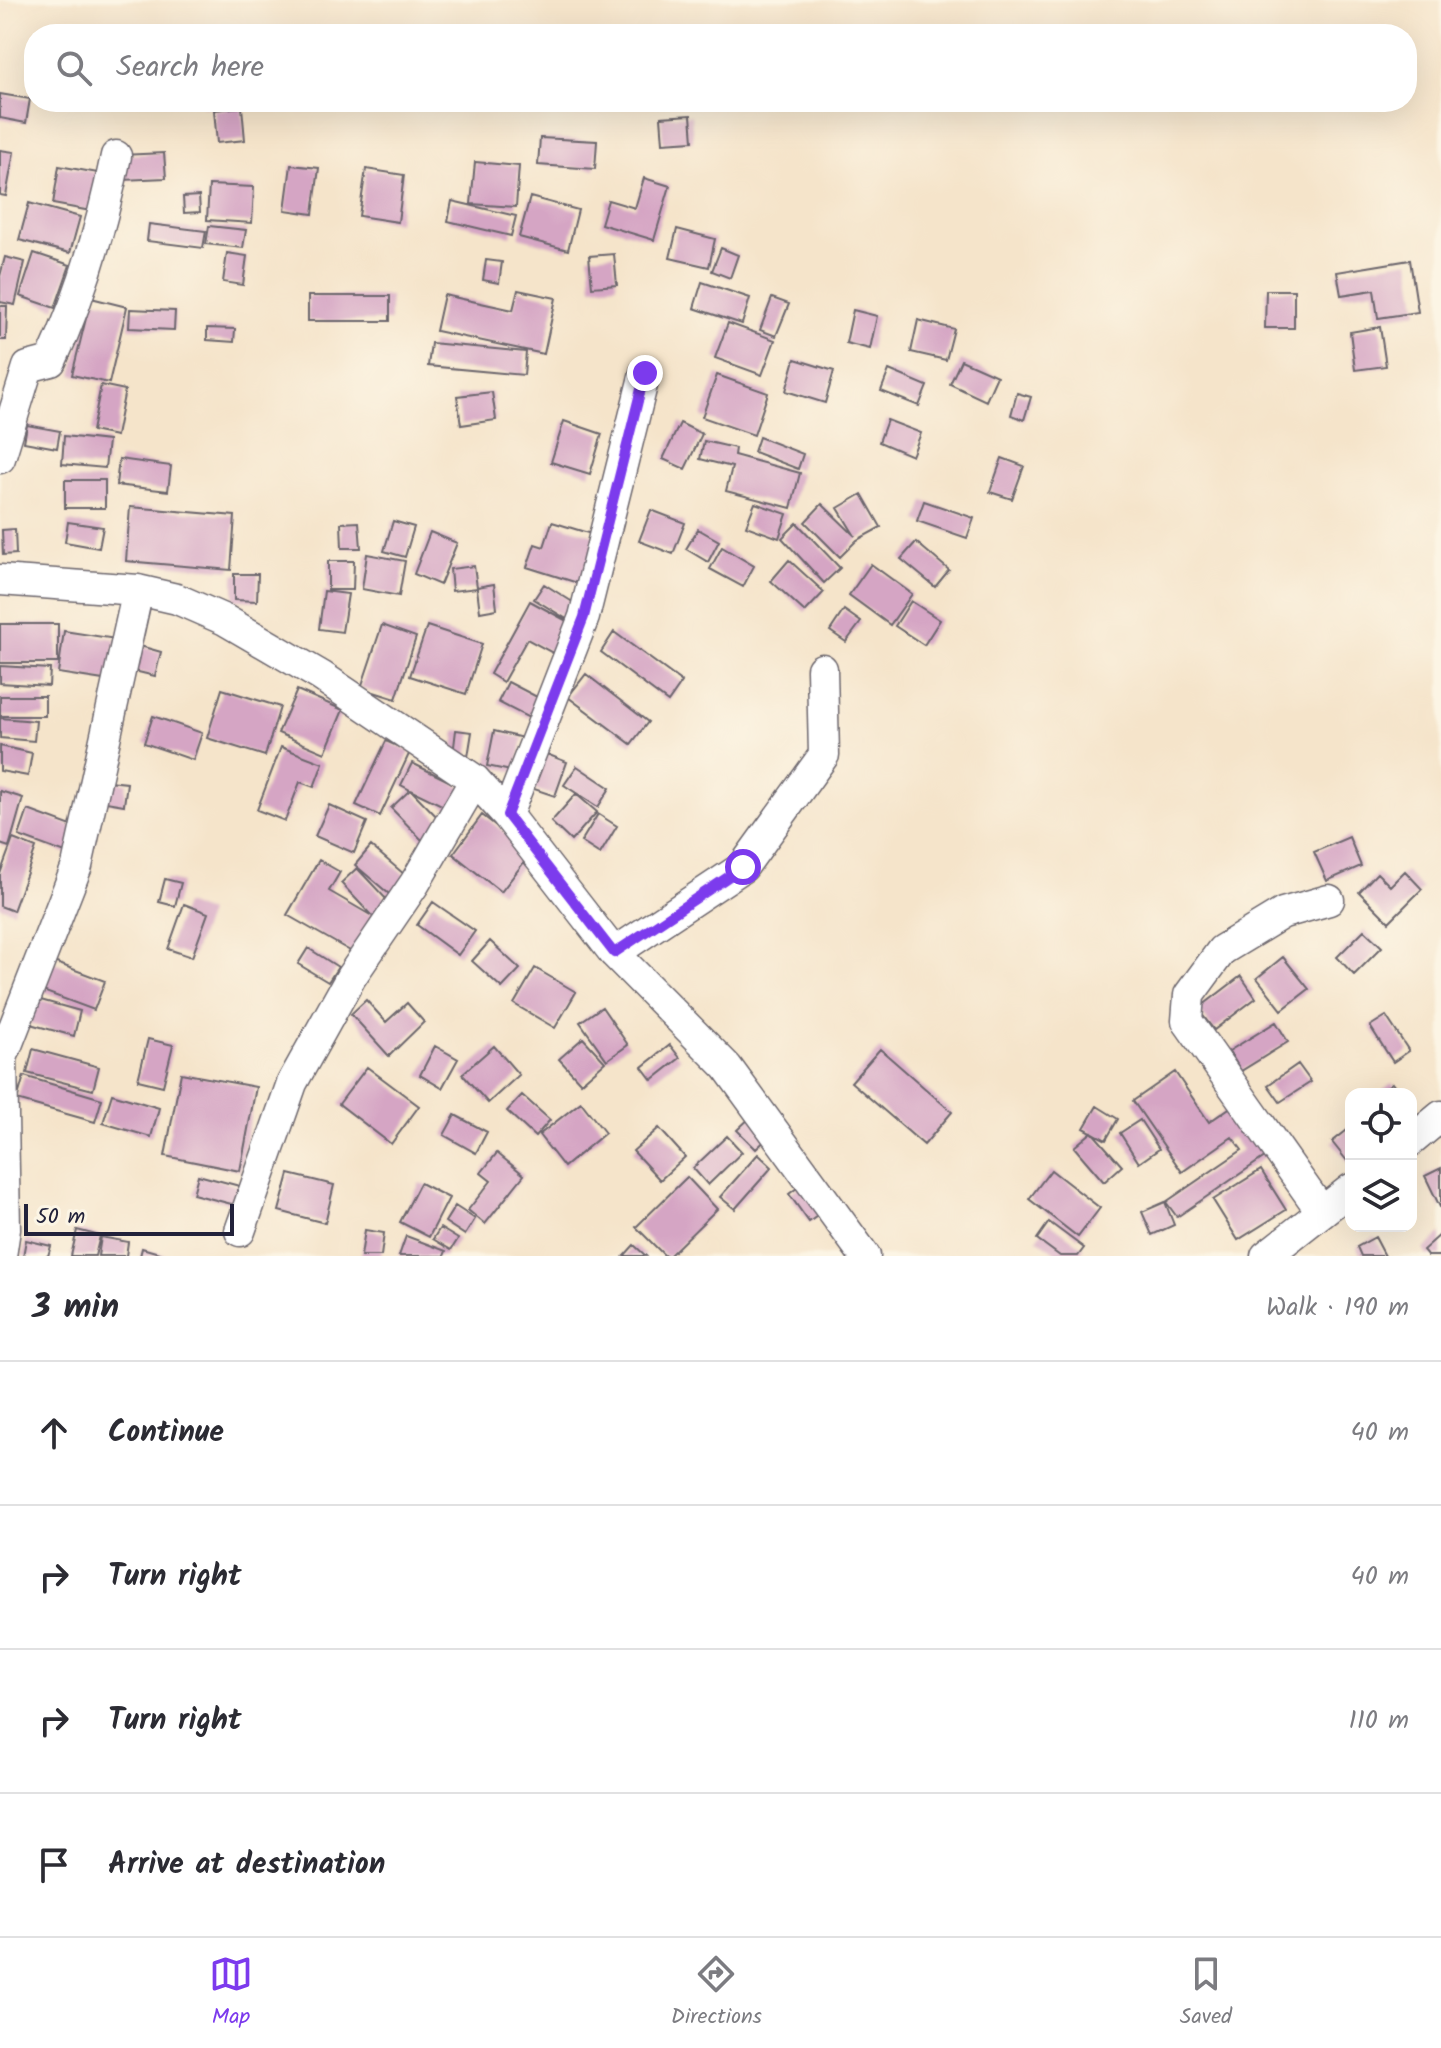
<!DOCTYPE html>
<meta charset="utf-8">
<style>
:root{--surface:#fff;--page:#f7f7f7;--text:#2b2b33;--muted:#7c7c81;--line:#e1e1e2;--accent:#7c3aed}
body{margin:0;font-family:Kalam,sans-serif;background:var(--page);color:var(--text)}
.controls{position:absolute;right:24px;bottom:24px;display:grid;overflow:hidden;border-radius:16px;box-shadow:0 8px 32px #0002}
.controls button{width:72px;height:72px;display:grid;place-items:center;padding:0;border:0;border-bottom:2px solid var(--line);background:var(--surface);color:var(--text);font:40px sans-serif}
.scale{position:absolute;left:24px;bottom:20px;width:210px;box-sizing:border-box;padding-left:8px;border:4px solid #22223b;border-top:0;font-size:22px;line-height:28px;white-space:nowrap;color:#22223b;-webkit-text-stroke:6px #fcf5e5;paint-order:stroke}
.stop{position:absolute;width:24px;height:24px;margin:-18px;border:6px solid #7c3aed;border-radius:50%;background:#fff}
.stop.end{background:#7c3aed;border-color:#fff;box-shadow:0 2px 8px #0008}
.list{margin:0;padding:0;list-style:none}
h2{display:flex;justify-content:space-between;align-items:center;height:104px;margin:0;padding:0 32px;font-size:34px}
h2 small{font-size:26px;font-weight:400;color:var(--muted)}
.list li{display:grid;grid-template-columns:52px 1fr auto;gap:24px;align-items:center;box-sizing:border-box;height:144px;padding:0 32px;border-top:2px solid var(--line)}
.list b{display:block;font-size:30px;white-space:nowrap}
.list em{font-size:26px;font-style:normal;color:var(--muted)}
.icon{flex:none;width:44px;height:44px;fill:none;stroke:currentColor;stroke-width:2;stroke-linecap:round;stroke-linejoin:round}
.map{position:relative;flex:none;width:1441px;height:1256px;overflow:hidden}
.search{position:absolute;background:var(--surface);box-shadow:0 8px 32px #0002;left:24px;right:24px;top:24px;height:88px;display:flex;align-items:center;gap:20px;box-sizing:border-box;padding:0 28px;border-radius:32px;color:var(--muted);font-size:30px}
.sheet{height:680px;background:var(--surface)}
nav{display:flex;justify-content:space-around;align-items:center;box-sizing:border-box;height:112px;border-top:2px solid var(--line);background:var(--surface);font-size:22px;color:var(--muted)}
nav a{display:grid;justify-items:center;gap:4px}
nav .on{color:var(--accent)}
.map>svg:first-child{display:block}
.building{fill:#d5a5c4}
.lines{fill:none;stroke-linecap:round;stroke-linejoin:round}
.minor-casing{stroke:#6c666d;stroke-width:33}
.minor{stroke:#fff;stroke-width:30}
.route{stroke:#7c3aed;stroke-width:10}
</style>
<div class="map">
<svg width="1441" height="1256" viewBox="0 0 1441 1256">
<rect width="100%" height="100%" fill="#fcf5e5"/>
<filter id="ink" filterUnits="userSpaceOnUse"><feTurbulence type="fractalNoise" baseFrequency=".0125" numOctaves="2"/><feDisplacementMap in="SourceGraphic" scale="16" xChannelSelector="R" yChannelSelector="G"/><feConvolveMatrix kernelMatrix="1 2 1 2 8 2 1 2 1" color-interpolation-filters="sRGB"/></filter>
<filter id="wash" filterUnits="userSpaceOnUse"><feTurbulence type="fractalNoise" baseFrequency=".006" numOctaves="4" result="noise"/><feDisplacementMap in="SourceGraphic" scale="32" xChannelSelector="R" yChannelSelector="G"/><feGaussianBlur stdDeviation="1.8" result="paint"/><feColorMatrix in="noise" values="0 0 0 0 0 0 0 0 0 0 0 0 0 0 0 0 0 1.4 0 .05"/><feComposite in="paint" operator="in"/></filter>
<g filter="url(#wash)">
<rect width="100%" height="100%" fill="#f5e4ca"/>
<g id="blocks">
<path class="building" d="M0 94 30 99 26 123 0 118Z
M202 102H237V104L203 107Z
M242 107 245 140 217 143 214 110Z
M691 115 693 141 663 143 661 117Z
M540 138 597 141 595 169 538 165Z
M0 150 14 152 6 196 0 195Z
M164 153 166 178 122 180 121 155Z
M475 162 519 166 516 207 471 204Z
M291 165 319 168 313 214 285 210Z
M59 166 98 173 91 211 53 204Z
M366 169 404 175 398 222 359 216Z
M644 178 670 186 654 240 601 224 608 200 635 208Z
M209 185 254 187 252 223 207 220Z
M199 196 200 212 184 213 183 197Z
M530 197 578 210 568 250 519 237Z
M452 201 516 216 511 236 448 221Z
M29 203 80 217 70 253 19 240Z
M149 224 206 231 203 248 147 241Z
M209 226 246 230 243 248 206 244Z
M677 229 715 239 709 267 670 258Z
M721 248 738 255 730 278 712 271Z
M34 253 70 265 55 308 20 296Z
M227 253 247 256 243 285 223 282Z
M614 254 617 285 592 287 589 256Z
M5 257 25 262 15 305 0 302V276Z
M486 260 502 262 499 283 483 280Z
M1410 260 1418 312 1378 318 1374 290 1341 295 1337 272Z
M702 282 750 298 742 324 694 308Z
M518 290 556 298 544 354 436 331 444 295 513 310Z
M1266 290H1294V328H1265Z
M308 296H390V321H308Z
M91 298 127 307 109 383 72 375Z
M772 298 789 304 776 336 760 330Z
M0 306H7L6 340H0Z
M130 309 175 311 174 330 129 328Z
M853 310 877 316 870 349 846 343Z
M918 320 954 329 946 360 911 352Z
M728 323 775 340 762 375 715 358Z
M1380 327 1386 366 1355 370 1350 332Z
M207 328 235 329 234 342 207 340Z
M431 343 526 352 524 375 428 366Z
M795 359 834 371 825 403 786 391Z
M961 360 997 376 986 401 950 384Z
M889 370 927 386 919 406 881 391Z
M717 375 768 393 754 435 702 417Z
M101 385 125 390 116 436 92 431Z
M492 392 496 420 461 425 457 396Z
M1017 393 1031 397 1024 420 1011 415Z
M887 420 921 433 912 456 879 442Z
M564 421 602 434 590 474 551 462Z
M680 423 702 434 685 469 663 459Z
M27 425 60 431 57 448 24 442Z
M64 436 108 441 105 468 62 464Z
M759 437 803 454 798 469 754 452Z
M704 441 735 448 734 455 800 473 791 508 726 491 732 467 700 459Z
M1002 458 1024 466 1012 499 990 492Z
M119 459 171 466 168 491 116 485Z
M65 480H105V508H65Z
M862 494 881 527 857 540 840 557 805 522 822 504 855 536 838 508Z
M924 501 974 518 967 538 917 521Z
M755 503 787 514 779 538 746 526Z
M130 507 235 516 231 570 126 561Z
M651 510 685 523 673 554 639 541Z
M393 521 414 527 405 557 384 551Z
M68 522 103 527 99 548 65 542Z
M359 522 361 548H342L341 523Z
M552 522 598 536 584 585 527 567 535 544 544 547Z
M797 523 840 568 824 583 782 538Z
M15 529 16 554 3 555 2 530Z
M698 529 719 541 708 562 686 549Z
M430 532 457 543 440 585 414 574Z
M916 542 949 570 935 587 901 559Z
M722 547 754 566 743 587 710 569Z
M367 554 405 561 399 596 362 589Z
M789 560 824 592 805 612 771 581Z
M328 561H354L353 590H328Z
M871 564 912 594 890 625 849 595Z
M474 566 477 587 494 584 497 609 480 612 477 588 452 591 450 569Z
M234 574H258L257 601 234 600Z
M544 584 579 606 570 621 534 599Z
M324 591 348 594 342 632 319 629Z
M530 601 576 626 560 657 527 639 503 682 490 674Z
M911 601 940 620 924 645 895 626Z
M844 610 861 622 846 642 830 631Z
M0 624H58V663H0Z
M382 625 416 637 396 699 361 688Z
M427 626 482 644 466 694 410 676Z
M64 631 116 639 110 681 58 673Z
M614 632 682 682 668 702 601 652Z
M140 646 161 652 155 676 134 671Z
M0 666 50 669 49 686 0 683Z
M586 674 648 722 631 744 568 697Z
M508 682 539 698 529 718 498 702Z
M222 689 280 707 265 756 207 738Z
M297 690 343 710 325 753 278 733Z
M0 696H45V716H0Z
M153 716 202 733 193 760 144 743Z
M0 718 36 721 34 741 0 738Z
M456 730 472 732 468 757 453 755Z
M494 731 523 738 516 772 487 766Z
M386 741 410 752 380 816 356 805Z
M0 746 32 753 28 776 0 771Z
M281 747 323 763 314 787 300 782 285 821 257 810Z
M544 753 567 762 555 796 531 788Z
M412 763 467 790 456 812 411 790 442 822 423 841 391 808 410 790 401 785Z
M577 766 610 788 598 807 564 785Z
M108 781 127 783 124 805 106 802Z
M0 791 23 798 9 847 0 844Z
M576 794 597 812 571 841 551 822Z
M329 805 367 822 354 853 315 836Z
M28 810 77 828 68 854 19 836Z
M598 814 617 826 600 854 581 842Z
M482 815 531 853 501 892 453 854Z
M1349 837 1361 866 1327 881 1314 852Z
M13 839 36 848 13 911 0 906V874Z
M371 846 411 880 395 899 355 865Z
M319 860 340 872 329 891 372 916 341 883 357 868 388 901 373 917 352 952 287 915Z
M1405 871 1422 889 1389 922 1359 892 1377 873 1390 886Z
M165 879 181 883 175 906 159 902Z
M433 902 475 931 458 955 417 925Z
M184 904 208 913 192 957 168 949Z
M1364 930 1382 947 1354 975 1337 957Z
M490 941 520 969 502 988 472 961Z
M308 948 338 967 328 982 298 964Z
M1283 957 1309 989 1282 1010 1257 978Z
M51 961 105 981 94 1010 40 990Z
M535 968 576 992 555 1028 514 1004Z
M1241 976 1256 998 1214 1030 1198 1009Z
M37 999 80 1011 74 1036 30 1024Z
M366 1000 386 1022 407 1003 424 1022 389 1056 351 1014Z
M602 1007 628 1045 607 1060 580 1022Z
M1386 1016 1409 1051 1393 1062 1370 1026Z
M1276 1022 1288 1042 1241 1071 1229 1051Z
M583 1038 605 1062 581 1083 559 1059Z
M148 1039 173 1045 163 1086 138 1080Z
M670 1045 680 1058 652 1080 642 1067Z
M435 1046 458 1059 442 1088 420 1075Z
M494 1046 519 1075 488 1103 462 1074Z
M33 1049 99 1067 93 1090 27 1073Z
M880 1049 952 1112 924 1145 851 1082Z
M1298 1064 1311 1082 1280 1102 1268 1085Z
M367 1067 419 1106 391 1144 339 1104Z
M1175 1072 1209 1122 1238 1102 1272 1152 1177 1217 1166 1202 1242 1150 1232 1137 1182 1172 1133 1101Z
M181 1073 256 1087 240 1171 165 1156Z
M24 1076 102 1099 95 1122 17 1100Z
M1392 1083 1400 1094H1378Z
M112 1094 159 1108 151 1137 103 1123Z
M522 1095 550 1120 535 1137 507 1111Z
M581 1102 605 1133 564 1167 539 1135Z
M1097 1106 1118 1119 1106 1140 1084 1128Z
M455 1115 487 1132 476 1153 444 1135Z
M753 1115 772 1134 756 1149 737 1130Z
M1140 1120 1159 1149 1139 1163 1120 1133Z
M1351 1127V1166L1332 1142Z
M659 1128 685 1157 660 1180 633 1151Z
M1092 1132 1122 1166 1104 1182 1074 1147Z
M727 1136 742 1152 708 1185 693 1168Z
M497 1153 524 1175 485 1224 468 1210 491 1181 481 1173Z
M758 1154 772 1167 735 1209 720 1197Z
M1441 1168V1209L1425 1176Z
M1051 1170 1100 1208 1078 1237 1029 1199Z
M1261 1170 1286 1210 1238 1240 1213 1200Z
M289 1174 334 1185 325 1223 279 1211Z
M198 1175 247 1188 243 1207 193 1194Z
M687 1177 717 1209 669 1256H665L636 1227Z
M805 1182 825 1210 809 1222 789 1194Z
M420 1183 449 1198 429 1237 400 1222Z
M1165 1202 1174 1225 1152 1235 1142 1212Z
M455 1206 475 1219 465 1235 445 1222Z
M1049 1222 1084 1248 1078 1256H1060L1037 1239Z
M440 1228 458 1239 451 1250 433 1239Z
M77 1230 100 1236 95 1256H71Z
M365 1230 384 1233 381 1256H361Z
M1441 1234V1256H1428L1423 1250Z
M406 1236 446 1251 444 1256H399Z
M101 1237 128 1242 126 1256H98Z
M1375 1237 1385 1256H1361L1357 1247Z
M26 1240 51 1246 48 1256H23Z
M634 1245 646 1256H624Z
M142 1248 166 1255V1256H140Z"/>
</g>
</g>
<g filter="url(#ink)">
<use href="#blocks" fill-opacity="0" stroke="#6c666d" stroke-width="2"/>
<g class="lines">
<defs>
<path id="minor" d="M0 458 28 367 51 361C81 297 102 225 116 156
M0 580 138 590 177 599 225 620 321 676 475 780 507 815 614 953 727 1067 865 1256
M507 815 584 617 645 373
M614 953 743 867 824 755 822 669
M1411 1141 1441 1116
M1322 1212 1187 1021 1189 995 1222 950 1283 913 1329 900
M240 1231 292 1083 351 977 415 883 475 780
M1 1256 5 1229 2 1058 77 866 138 590
M1266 1256 1351 1189"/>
</defs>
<use href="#minor" class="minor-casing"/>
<use href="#minor" class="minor"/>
</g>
</g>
<g class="lines" filter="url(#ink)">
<path class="route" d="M645 373 584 617 507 815 614 953 743 867"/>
</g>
</svg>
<div class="controls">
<button><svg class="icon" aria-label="locate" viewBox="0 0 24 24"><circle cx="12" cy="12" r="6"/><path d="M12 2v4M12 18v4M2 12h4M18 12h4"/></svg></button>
<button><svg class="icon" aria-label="layers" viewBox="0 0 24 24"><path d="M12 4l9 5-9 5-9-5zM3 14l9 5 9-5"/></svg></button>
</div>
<div class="scale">50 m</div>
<div class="stop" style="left:743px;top:867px"></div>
<div class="stop end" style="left:645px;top:373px"></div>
<div class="search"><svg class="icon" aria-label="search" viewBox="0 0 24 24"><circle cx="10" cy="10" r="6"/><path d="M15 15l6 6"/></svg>Search here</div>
</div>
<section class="sheet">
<h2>3 min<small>Walk · 190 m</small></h2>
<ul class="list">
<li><svg class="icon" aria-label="ahead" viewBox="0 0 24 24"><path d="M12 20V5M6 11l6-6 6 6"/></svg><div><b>Continue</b></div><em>40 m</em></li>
<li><svg class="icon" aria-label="right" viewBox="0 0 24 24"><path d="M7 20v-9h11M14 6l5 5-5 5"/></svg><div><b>Turn right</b></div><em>40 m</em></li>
<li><svg class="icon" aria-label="right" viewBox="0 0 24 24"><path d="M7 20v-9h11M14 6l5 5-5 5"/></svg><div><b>Turn right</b></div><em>110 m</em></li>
<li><svg class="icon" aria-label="arrive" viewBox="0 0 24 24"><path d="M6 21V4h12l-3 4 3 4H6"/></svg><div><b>Arrive at destination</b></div></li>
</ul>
</section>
<nav>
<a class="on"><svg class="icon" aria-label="map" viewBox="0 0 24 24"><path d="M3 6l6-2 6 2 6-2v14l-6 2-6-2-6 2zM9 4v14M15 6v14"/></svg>Map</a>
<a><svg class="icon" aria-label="directions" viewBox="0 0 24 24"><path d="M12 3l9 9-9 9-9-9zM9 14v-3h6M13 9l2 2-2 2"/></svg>Directions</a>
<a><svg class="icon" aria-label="saved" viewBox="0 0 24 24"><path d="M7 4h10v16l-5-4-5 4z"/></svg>Saved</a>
</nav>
